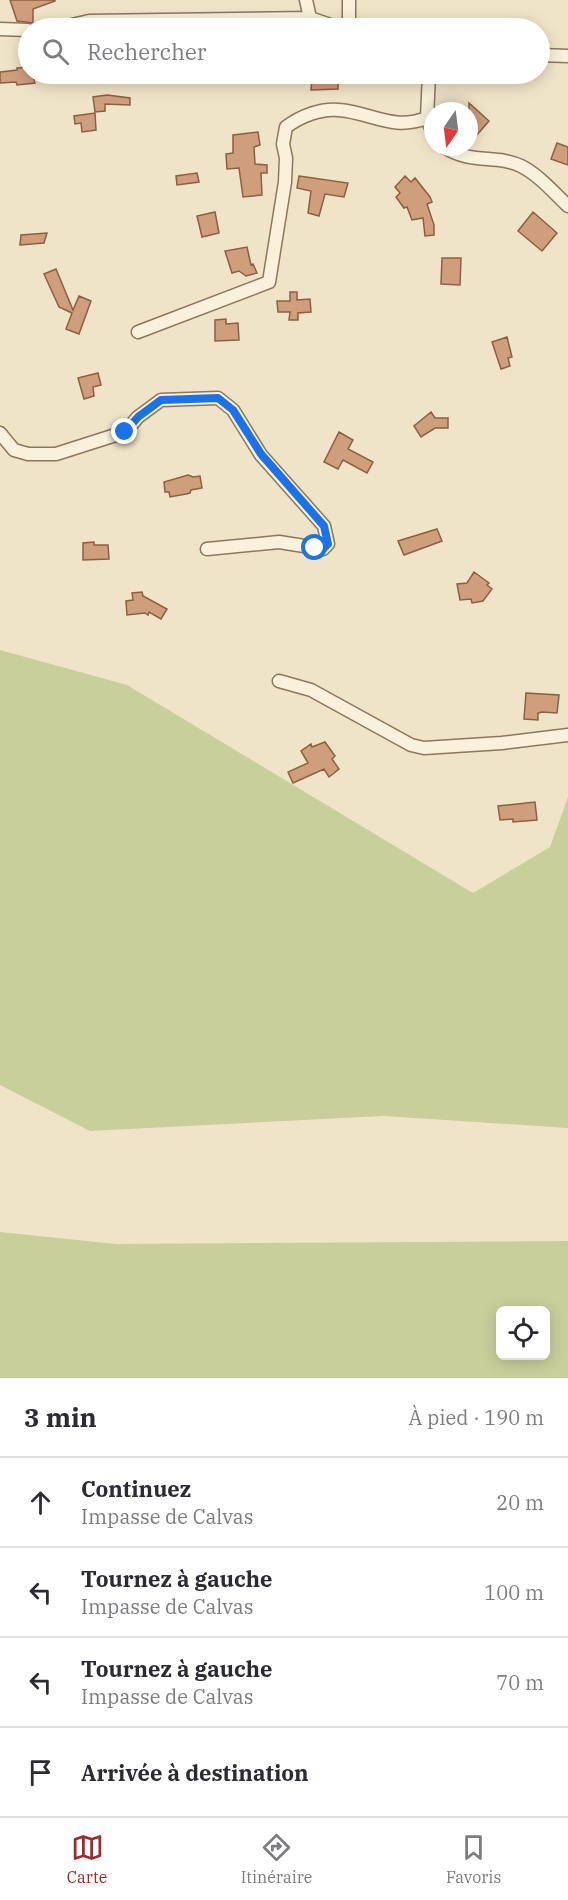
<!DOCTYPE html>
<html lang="fr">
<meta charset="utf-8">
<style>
:root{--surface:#fff;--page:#f7f7f7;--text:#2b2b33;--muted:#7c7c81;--line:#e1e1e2;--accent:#9e2a2b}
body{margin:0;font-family:"IBM Plex Serif",serif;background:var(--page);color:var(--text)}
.controls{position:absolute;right:18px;bottom:18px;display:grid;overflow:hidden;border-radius:9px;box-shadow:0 3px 15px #0003}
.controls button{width:54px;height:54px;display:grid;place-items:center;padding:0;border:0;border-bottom:2px solid var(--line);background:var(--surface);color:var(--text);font:30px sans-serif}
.compass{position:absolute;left:424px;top:102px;width:54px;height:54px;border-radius:50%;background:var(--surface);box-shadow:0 3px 15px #0003;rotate:194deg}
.stop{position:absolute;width:18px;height:18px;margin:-14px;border:4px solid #1a73e8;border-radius:50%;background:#fff}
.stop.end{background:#1a73e8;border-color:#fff;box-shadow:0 2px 6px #0008}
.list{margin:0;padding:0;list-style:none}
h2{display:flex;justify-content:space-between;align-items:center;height:78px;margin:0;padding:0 24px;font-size:26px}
h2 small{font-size:20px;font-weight:400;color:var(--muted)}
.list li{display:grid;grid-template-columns:39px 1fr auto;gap:18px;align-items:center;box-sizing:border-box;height:90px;padding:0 24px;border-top:2px solid var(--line)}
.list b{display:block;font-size:22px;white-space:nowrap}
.list p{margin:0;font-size:20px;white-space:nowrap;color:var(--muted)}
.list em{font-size:20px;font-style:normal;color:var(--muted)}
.icon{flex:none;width:33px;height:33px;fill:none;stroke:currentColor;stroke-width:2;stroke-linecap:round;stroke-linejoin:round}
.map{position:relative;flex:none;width:568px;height:1378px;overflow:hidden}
.search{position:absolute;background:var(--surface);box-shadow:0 3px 15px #0003;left:18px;right:18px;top:18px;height:66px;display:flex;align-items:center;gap:15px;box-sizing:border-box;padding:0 21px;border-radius:33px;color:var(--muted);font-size:22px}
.sheet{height:438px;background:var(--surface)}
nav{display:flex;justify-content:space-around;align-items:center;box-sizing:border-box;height:84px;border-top:2px solid var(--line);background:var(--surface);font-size:16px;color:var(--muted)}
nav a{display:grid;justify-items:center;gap:3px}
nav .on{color:var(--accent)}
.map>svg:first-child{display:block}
.green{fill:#c9cf9b;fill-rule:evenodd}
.building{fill:#cf9f7d;stroke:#8d5f41;stroke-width:1.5}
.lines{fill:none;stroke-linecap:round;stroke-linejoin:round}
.street-casing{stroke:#8d765c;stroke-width:15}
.street{stroke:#faf1dc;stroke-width:12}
.route{stroke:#1a73e8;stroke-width:8}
</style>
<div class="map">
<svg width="568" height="1378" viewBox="0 0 568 1378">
<rect width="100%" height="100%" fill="#f0e4c8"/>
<path class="green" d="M0 650 127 685 473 893 550 847 568 797V1128L383 1116 90 1131 0 1085Z
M0 1232 116 1244 568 1241V1378H0ZM500 1310H546V1356H500Z"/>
<path class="building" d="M10 0H55V1L33 9V23L17 21Z
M28 67V74H32L35 83 17 85 16 82 0 83V72L17 70V68Z
M324 74H338V89L311 90 312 78H324Z
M107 95 130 98V105L105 104V111L95 112 93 97Z
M469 103 489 121 476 136 469 130Z
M95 113 96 130 82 132 81 123 75 124 74 116Z
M258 132 260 145 254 147 255 164 267 165V173H261L262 195 243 197 239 168 227 169 226 154 233 153V135Z
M557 143 568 147V165L551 159Z
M197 173 199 182 177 185 176 176Z
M299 176 348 183 344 197 325 194 319 216 308 213 311 191 297 188Z
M405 176 411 182 415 178 430 197 432 202 427 204 434 225V235L425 236 423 218 412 220 407 207 404 208 396 197 400 193 395 187Z
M215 212 219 233 202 237 197 216Z
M533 212 557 233 542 251 518 231Z
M47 233 44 243 20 245 21 235Z
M247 247 251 265 253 264 257 273 246 276 239 271 232 273 225 251Z
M442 258H461L460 285 441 284Z
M56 269 73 310 79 296 91 301 79 334 66 329 72 313 59 307 44 274Z
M290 292H297V300L310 299 311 312 298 313V320H289L290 312H278L277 301H290Z
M226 319V324L238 323 239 340 215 341V320Z
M507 337 512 357 508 358 510 366 501 369 492 342Z
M98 373 101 385 93 387 94 396 84 399 78 378Z
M431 412 435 418H448V428H435L421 437 414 426Z
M339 432 353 440 348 449 373 462 367 473 343 460 338 469 324 462Z
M188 475 193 477 200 476 202 488 191 490 190 493 186 494 170 497 169 492H165L164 482Z
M437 529 442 541 404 555 398 541Z
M94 542V545H108L109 559 83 560V543Z
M474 572 489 583 487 585 492 589 483 601 472 603 471 599 460 600 457 584 467 583Z
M142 592 143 596 167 609 161 619 149 612 148 615 145 613 127 615 126 601 133 600 132 593Z
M526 693 559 695 557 713 542 712 538 713V720L524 719Z
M325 742 335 756 332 759 339 769 329 777 324 769 293 783 288 772 308 763 301 751 311 744 312 747Z
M535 802 537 820 513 822V819L500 820 498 806Z"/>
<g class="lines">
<defs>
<path id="street" d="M306 0 310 18
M349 0V28
M59 28 89 21 310 18 339 28
M0 29 28 30
M540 55 568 56
M429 74 427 118 433 133
M444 147C472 165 496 154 521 166 539 175 554 193 568 206
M138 332 269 282 285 182 286 158 283 144 286 127C301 116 321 108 339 110 373 113 392 131 427 118
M0 433 14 450 28 454H56L125 432 138 417 161 400 218 398 233 410 261 455 324 526 328 544 323 549 279 542 207 549
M279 681 311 690 411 745 424 748 502 743 568 735"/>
</defs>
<use href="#street" class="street-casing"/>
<use href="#street" class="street"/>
</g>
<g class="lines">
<path class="route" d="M125 432 138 417 161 400 218 398 233 410 261 454 324 526 328 544 323 549 315 548"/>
</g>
</svg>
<div class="controls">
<button><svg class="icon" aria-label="locate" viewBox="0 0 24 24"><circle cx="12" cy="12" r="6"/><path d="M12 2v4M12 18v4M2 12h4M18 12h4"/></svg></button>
</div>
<svg class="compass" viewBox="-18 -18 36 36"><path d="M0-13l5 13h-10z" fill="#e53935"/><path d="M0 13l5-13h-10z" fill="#7c7c81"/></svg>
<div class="stop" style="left:315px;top:548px"></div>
<div class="stop end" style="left:125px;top:432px"></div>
<div class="search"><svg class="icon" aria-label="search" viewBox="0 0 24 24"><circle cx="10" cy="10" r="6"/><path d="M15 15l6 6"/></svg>Rechercher</div>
</div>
<section class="sheet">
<h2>3 min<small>À pied · 190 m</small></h2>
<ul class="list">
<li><svg class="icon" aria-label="ahead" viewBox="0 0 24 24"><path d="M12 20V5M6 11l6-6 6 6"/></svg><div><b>Continuez</b><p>Impasse de Calvas</p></div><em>20 m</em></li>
<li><svg class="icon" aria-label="left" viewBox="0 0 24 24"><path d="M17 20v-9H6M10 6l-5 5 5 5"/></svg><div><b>Tournez à gauche</b><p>Impasse de Calvas</p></div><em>100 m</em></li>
<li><svg class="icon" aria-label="left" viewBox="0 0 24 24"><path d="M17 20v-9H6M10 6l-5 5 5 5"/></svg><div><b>Tournez à gauche</b><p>Impasse de Calvas</p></div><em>70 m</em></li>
<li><svg class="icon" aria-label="arrive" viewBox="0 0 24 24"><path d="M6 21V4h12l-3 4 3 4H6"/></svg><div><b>Arrivée à destination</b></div></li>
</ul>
</section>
<nav>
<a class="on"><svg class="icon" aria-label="map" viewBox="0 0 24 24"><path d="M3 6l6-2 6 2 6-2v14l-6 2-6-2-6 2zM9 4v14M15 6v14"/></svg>Carte</a>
<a><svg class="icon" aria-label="directions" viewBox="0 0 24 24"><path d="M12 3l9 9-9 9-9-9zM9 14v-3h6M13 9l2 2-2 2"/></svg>Itinéraire</a>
<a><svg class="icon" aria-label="saved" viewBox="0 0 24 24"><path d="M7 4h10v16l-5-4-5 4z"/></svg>Favoris</a>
</nav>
